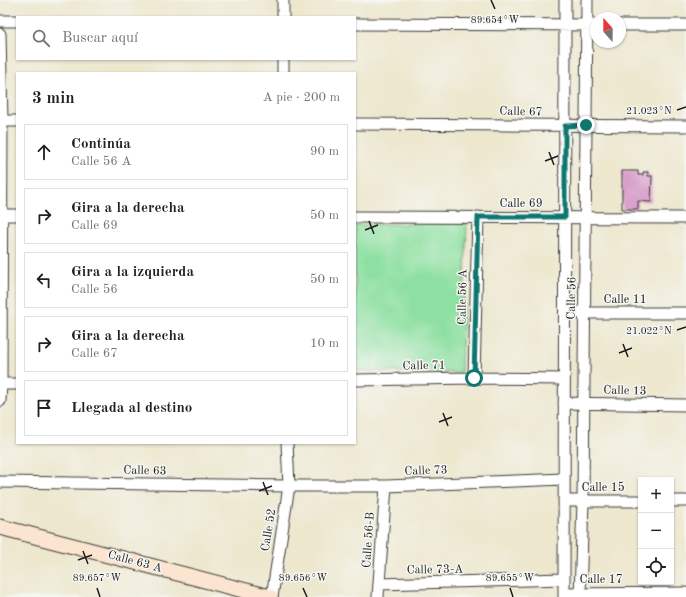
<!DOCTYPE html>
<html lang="es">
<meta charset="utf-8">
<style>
:root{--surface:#fff;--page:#f2f2f2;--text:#202124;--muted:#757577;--line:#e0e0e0}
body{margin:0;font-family:"Old Standard TT",serif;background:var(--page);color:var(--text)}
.controls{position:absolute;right:12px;bottom:12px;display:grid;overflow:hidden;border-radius:0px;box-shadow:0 1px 3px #0004}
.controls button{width:36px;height:36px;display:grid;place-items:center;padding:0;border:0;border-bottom:1px solid var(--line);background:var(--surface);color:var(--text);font:20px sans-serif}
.compass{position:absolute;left:590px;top:12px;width:36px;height:36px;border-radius:50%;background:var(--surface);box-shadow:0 1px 3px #0004;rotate:339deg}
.stop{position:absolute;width:12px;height:12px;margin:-9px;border:3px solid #0f766e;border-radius:50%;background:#fff}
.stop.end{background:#0f766e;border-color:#fff;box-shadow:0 1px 4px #0008}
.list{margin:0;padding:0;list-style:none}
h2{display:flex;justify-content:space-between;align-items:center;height:52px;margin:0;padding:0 16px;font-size:17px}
h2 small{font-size:13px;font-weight:400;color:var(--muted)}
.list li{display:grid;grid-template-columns:26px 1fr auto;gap:12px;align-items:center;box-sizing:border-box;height:56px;margin:0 8px 8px;padding:0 8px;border:1px solid var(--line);border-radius:0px}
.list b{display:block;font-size:15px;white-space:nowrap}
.list p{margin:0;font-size:13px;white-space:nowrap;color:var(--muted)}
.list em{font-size:13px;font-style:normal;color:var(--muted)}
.icon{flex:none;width:22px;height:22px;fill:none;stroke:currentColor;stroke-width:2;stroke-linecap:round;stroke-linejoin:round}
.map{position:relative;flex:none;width:686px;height:597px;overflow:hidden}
.search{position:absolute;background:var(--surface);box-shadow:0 1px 3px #0004;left:16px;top:16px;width:340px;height:44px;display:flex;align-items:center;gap:10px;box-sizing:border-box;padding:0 14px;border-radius:0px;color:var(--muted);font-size:15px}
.panel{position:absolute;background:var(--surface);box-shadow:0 1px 3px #0004;left:16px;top:72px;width:340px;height:372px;border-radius:0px}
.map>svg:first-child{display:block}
.green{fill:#8de0a1;stroke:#547e5e}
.building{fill:#d89fca}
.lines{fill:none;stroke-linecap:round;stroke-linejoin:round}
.street-casing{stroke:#3b3a37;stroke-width:13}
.secondary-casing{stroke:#3b3a37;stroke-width:17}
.street{stroke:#fff;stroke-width:11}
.secondary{stroke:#fce5d0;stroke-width:15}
.route{stroke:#0f766e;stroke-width:5}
.ticks{fill:none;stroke:#1c1c1c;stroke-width:1.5}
.labels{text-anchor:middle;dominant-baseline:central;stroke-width:3;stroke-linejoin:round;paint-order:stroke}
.street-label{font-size:12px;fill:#1c1c1c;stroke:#f6f6f2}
.ticks-label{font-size:10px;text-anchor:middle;fill:#1c1c1c;stroke:#f6f6f2;stroke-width:3;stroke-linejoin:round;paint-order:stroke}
</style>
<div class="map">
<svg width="686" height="597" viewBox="0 0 686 597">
<rect width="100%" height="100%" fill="#f6f6f2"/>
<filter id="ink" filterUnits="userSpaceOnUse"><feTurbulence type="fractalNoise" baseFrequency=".025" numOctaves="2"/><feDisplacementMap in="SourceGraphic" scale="8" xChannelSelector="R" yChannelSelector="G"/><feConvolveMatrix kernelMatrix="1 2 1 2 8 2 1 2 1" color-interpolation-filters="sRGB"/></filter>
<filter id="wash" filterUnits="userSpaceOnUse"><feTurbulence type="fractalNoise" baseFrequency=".012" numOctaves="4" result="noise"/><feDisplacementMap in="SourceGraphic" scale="16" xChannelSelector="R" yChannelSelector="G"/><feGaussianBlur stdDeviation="0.9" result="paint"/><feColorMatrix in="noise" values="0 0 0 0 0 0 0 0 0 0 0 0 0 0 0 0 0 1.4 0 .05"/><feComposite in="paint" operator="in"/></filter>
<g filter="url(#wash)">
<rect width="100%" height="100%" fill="#ede7ce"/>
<path class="green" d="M467 223 461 373 355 371V225Z"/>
<g id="blocks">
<path class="building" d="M622 171H638V175H643V172H648V176H652L651 202 638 201V209H622Z"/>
</g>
</g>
<g filter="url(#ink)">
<use href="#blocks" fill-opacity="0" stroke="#3b3a37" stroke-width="1"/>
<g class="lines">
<defs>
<path id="street" d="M283 0V17
M0 21H17
M355 24 596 25
M620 25H686
M0 34 2 121 1 384 0 401
M283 59V73
M2 121H17
M355 124 686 126
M2 215H17
M355 217 686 218
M565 312 585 313H686
M474 378 478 217
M355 380 474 378 564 379
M1 384H17
M564 403 686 405
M0 482 289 486H386L564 479
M564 501H641
M671 501H686
M379 584 564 579
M564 594 686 593
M272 597 289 486 287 443
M378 597 386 486
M564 597 565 0
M580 597 583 501 587 0"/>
<path id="secondary" d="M0 527 270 597"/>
</defs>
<use href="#street" class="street-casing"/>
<use href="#secondary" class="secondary-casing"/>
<use href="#street" class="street"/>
<use href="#secondary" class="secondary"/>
</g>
</g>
<g class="lines" filter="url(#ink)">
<path class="route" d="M474 378 478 217H565V126L586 125"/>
</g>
<path class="ticks" d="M491 0 495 9M677 110 686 107M549 152 554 165M545 161 558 156M369 221 374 234M365 230 378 225M677 330 686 327M623 344 628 357M619 353 632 348M443 413 448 426M439 422 452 417M263 482 268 495M259 491 272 486M83 551 88 564M78 560 92 555M97 588 100 597M303 588 307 597M510 588 513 597"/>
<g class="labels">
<g class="street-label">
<text transform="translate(521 112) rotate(1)">Calle 67</text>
<text x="521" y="204">Calle 69</text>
<text transform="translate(463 297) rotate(-89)">Calle 56 A</text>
<text transform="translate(572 298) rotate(-89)">Calle 56</text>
<text x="625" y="300">Calle 11</text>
<text transform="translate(424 366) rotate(-1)">Calle 71</text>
<text transform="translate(625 391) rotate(1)">Calle 13</text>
<text transform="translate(145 471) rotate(1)">Calle 63</text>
<text transform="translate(426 471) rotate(-2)">Calle 73</text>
<text x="603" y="488">Calle 15</text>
<text transform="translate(269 530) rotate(-81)">Calle 52</text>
<text transform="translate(369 540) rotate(-86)">Calle 56-B</text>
<text transform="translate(135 562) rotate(15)">Calle 63 A</text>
<text transform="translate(435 570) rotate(-1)">Calle 73-A</text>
<text x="601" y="580">Calle 17</text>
</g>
</g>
<g class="ticks-label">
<text x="495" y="23">89.654°W</text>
<text x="649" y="114">21.023°N</text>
<text x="649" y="334">21.022°N</text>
<text x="97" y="581">89.657°W</text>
<text x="303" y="581">89.656°W</text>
<text x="510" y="581">89.655°W</text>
</g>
</svg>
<div class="controls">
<button>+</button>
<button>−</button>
<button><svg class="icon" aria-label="locate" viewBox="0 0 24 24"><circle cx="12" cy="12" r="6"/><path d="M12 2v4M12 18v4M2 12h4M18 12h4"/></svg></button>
</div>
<svg class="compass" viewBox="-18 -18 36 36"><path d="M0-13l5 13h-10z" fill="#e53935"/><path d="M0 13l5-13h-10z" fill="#757577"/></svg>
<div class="stop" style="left:474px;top:378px"></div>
<div class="stop end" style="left:586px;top:125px"></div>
<div class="search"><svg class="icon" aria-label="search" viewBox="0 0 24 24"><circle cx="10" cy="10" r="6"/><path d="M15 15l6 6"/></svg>Buscar aquí</div>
<section class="panel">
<h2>3 min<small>A pie · 200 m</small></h2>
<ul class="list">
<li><svg class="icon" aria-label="ahead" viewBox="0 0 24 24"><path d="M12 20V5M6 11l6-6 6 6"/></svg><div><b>Continúa</b><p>Calle 56 A</p></div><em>90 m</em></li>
<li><svg class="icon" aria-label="right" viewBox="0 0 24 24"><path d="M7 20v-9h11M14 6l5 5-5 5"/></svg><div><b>Gira a la derecha</b><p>Calle 69</p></div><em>50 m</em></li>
<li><svg class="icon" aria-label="left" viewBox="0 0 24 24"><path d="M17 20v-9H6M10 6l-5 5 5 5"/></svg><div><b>Gira a la izquierda</b><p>Calle 56</p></div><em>50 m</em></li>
<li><svg class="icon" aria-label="right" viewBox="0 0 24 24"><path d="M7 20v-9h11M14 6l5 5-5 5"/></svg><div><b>Gira a la derecha</b><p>Calle 67</p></div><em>10 m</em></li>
<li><svg class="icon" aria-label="arrive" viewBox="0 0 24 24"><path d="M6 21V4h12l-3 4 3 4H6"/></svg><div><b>Llegada al destino</b></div></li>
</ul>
</section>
</div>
